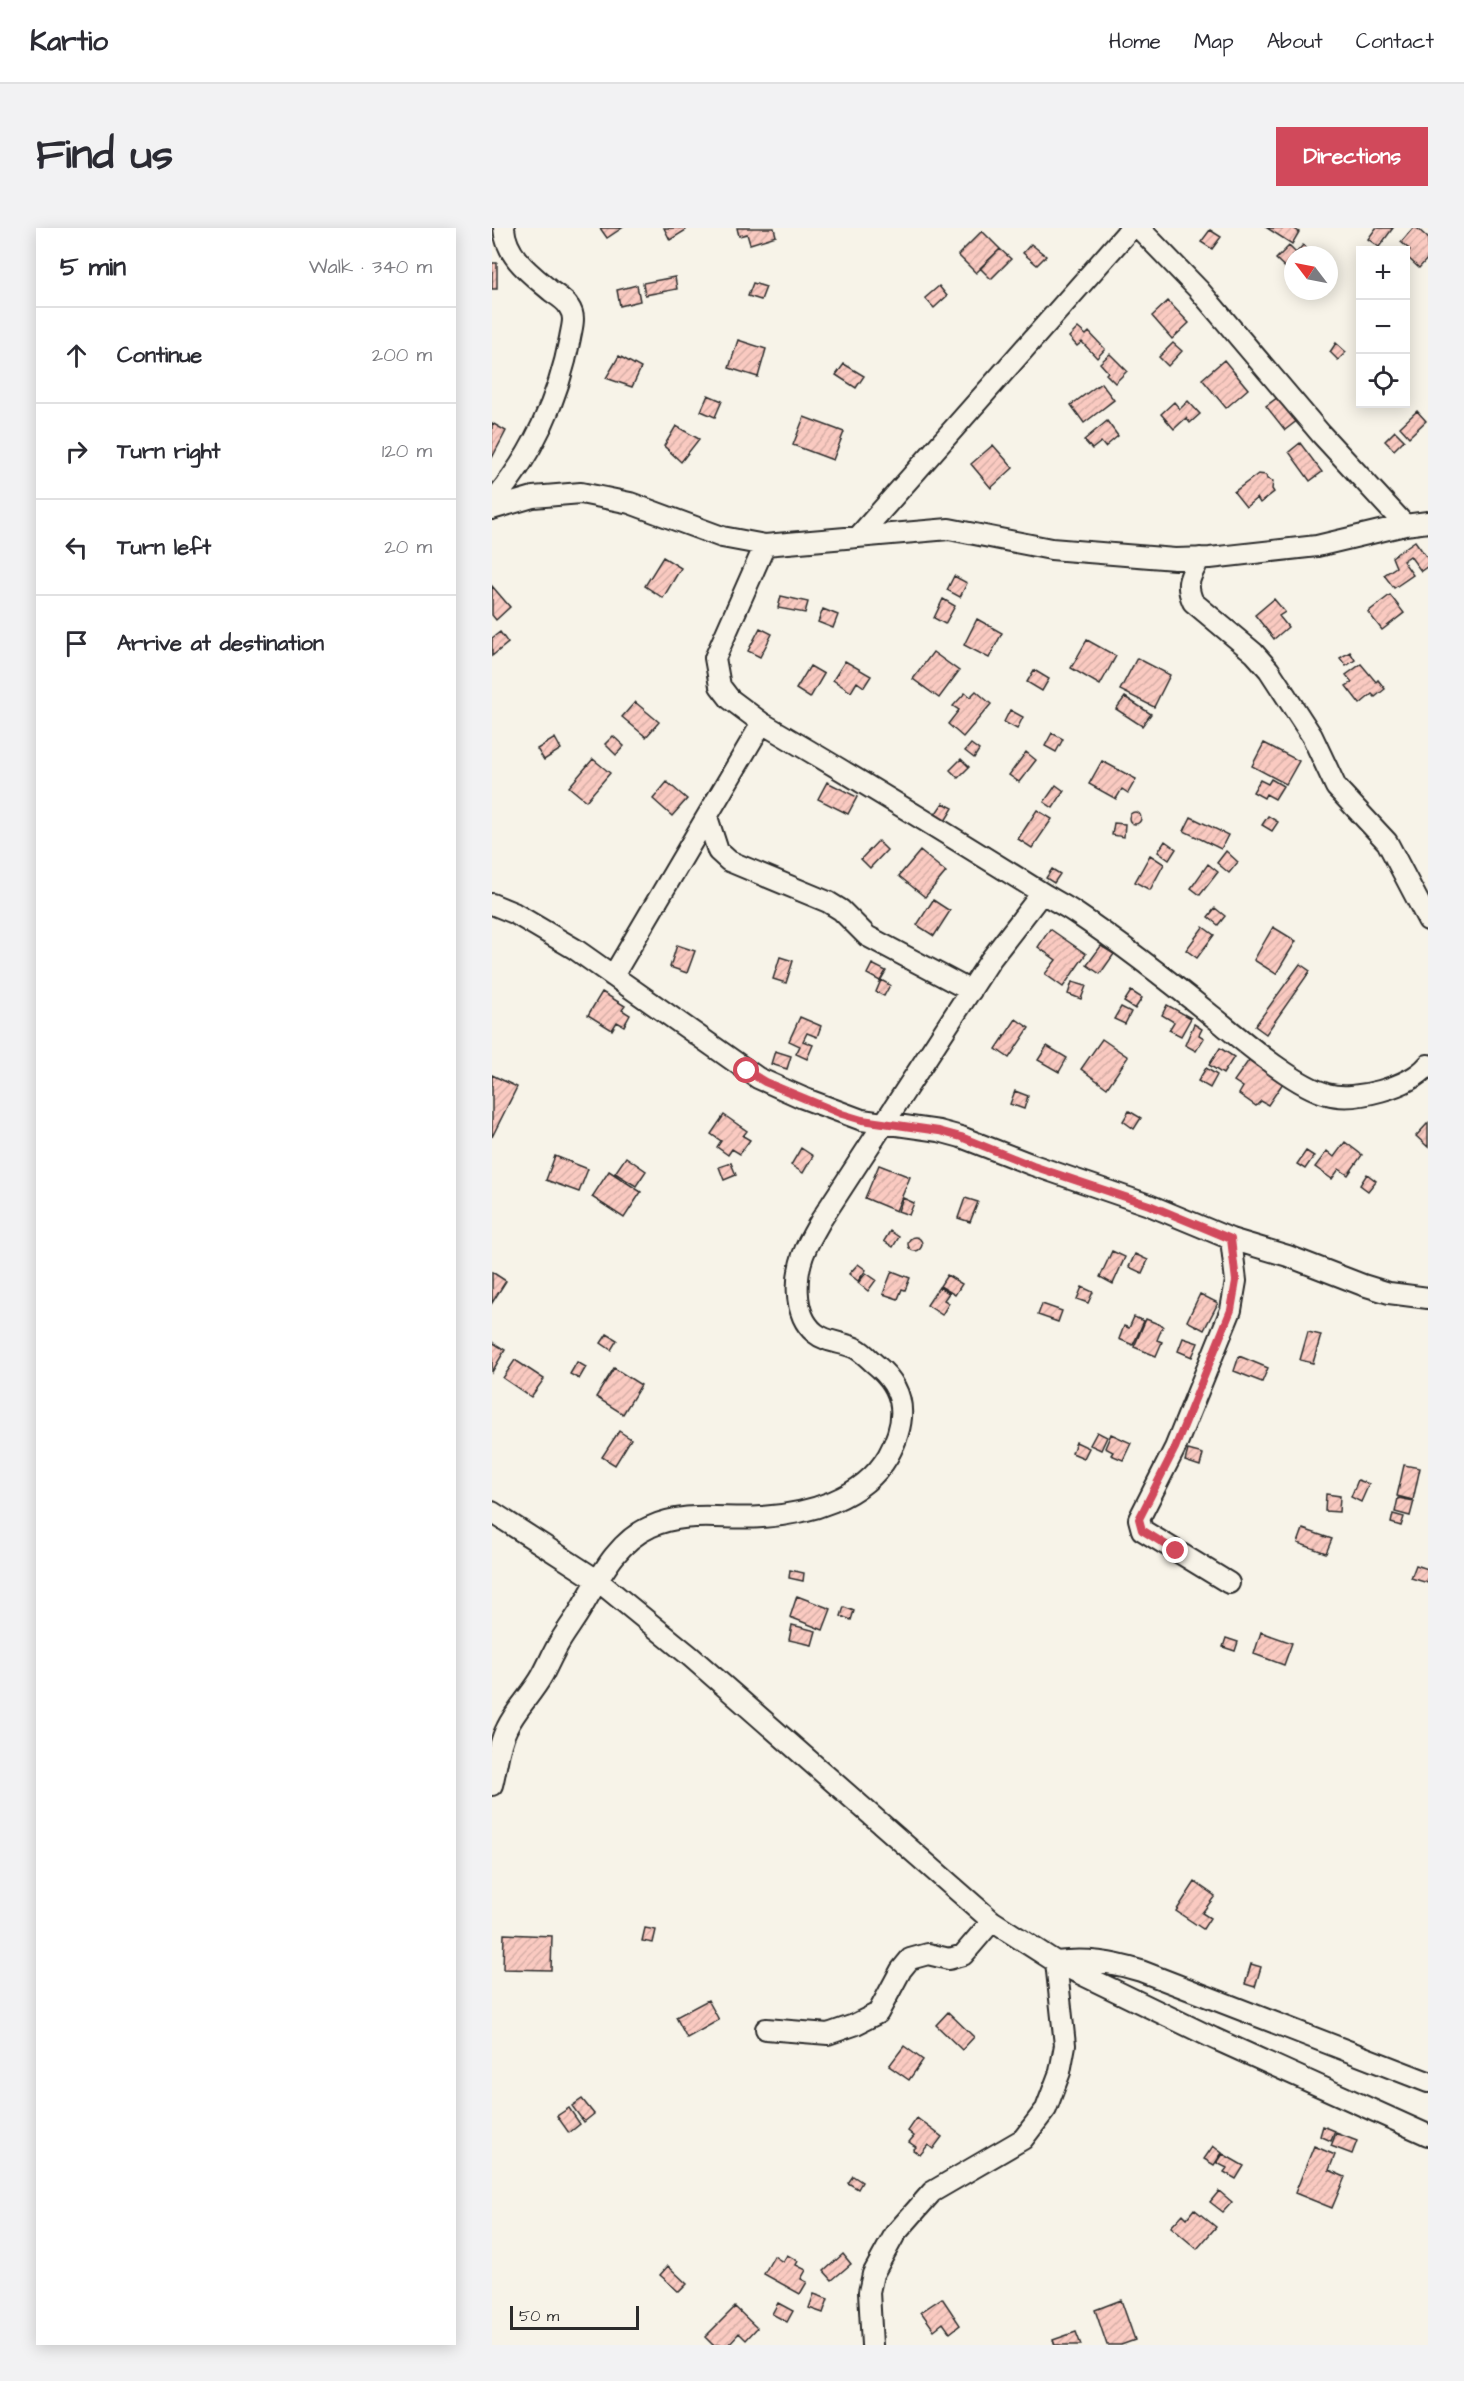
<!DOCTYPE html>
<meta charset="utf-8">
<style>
:root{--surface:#fff;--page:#f2f2f3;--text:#2b2b33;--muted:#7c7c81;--line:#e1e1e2;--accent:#d1495b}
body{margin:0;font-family:"Architects Daughter",sans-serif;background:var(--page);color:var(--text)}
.controls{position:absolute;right:18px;top:18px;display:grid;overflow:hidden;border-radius:0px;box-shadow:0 3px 15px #0003}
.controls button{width:54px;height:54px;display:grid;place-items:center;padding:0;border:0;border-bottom:2px solid var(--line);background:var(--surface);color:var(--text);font:30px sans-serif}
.compass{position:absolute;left:792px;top:18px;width:54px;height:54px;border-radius:50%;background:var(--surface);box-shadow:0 3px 15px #0003;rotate:302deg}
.scale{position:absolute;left:18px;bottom:15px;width:129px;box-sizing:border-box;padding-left:6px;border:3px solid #2b2b2b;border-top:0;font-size:16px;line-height:21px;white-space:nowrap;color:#2b2b2b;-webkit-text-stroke:4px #f7f3e8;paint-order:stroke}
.stop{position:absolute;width:18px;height:18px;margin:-14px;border:4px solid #d1495b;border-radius:50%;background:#fff}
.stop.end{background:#d1495b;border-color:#fff;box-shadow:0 2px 6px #0008}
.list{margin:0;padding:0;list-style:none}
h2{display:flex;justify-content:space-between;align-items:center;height:78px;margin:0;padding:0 24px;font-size:26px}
h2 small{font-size:20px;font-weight:400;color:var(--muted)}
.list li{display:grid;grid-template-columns:39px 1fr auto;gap:18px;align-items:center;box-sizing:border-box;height:96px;padding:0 24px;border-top:2px solid var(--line)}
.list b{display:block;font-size:22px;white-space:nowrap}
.list em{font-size:20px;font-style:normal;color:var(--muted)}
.icon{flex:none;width:33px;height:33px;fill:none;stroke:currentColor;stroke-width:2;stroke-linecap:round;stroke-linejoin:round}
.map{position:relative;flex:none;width:936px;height:2117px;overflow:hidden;border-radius:0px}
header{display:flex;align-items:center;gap:36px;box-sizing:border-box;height:84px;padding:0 30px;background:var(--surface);border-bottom:2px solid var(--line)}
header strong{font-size:28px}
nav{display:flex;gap:33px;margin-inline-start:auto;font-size:21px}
.intro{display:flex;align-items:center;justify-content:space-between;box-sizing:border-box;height:144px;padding:0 36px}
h1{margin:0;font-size:42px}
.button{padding:15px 27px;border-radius:0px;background:var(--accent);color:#fff;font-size:21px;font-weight:700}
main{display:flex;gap:36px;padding:0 36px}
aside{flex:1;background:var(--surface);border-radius:0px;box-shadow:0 3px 15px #0003}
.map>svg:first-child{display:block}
.building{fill:url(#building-hatch);stroke:#2b2b2b;stroke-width:1.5}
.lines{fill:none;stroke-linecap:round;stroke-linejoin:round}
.minor-casing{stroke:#2b2b2b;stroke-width:24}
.minor{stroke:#f7f3e8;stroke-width:20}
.route{stroke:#d1495b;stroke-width:8}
</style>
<header>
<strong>Kartio</strong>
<nav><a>Home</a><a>Map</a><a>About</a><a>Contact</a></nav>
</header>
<div class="intro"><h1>Find us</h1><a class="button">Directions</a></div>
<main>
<aside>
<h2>5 min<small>Walk · 340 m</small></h2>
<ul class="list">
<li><svg class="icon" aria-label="ahead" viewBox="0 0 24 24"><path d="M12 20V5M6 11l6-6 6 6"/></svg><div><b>Continue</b></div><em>200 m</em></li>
<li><svg class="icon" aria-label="right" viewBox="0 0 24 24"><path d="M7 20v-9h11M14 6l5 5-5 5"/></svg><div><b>Turn right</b></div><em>120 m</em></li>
<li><svg class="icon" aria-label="left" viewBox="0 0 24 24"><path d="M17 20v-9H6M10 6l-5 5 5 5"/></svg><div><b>Turn left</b></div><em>20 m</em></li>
<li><svg class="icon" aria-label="arrive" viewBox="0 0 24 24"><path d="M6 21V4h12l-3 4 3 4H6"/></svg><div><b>Arrive at destination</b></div></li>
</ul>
</aside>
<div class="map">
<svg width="936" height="2117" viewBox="0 0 936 2117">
<defs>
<pattern id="building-hatch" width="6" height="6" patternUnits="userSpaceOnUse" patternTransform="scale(1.5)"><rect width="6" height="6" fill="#facac1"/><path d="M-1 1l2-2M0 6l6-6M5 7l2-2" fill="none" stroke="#d6aea6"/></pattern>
</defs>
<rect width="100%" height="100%" fill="#f7f3e8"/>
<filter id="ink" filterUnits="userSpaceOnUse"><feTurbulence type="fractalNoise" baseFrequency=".0167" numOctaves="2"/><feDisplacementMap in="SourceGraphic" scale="12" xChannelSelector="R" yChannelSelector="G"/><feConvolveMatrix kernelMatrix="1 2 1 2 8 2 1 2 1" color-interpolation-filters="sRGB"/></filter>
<g filter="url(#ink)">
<path class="building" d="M108 0H130L115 10Z
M172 0H193L194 2 178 12Z
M245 0H282L284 8 258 16 255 6 247 8Z
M775 0H801L807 4 800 16Z
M884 0H901L887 19 876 11Z
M921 0H925L936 10V30L927 40 914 28 918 22 909 14Z
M718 2 729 9 720 21 709 14Z
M490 3 508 21 484 45 466 27Z
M539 16 554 28 545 37 531 25Z
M811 17 822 27H801V47L784 31 797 18 804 25Z
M508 21 519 31 499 51 488 40Z
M0 35H5V61H0Z
M183 49 185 61 153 67 151 55Z
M261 55 274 59 269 72 256 68Z
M145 57 148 73 128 78 125 62Z
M447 58 455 68 442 80 433 70Z
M676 73 697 95 680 111 660 88Z
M586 100 594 107 597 104 613 121 605 130 590 114 585 118 577 109Z
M246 112 274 121 266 149 237 140Z
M681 115 690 123 676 138 667 129Z
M844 115 854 124 846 132 838 124Z
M618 126 635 143 623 155 614 146 616 144 608 135Z
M127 128 149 140 140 159 114 150Z
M732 132 756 161 734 180 710 151Z
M352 136 372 148 364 160 344 147Z
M609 155 622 172 592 195 579 177Z
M793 164 811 188 793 202 774 178Z
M216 167 230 173 223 189 209 183Z
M696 173 708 186 698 195 694 190 682 201 669 186 682 174 688 181Z
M925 183 934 193 917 209 908 199Z
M312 189 352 204 341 232 301 217Z
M615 193 626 208 613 219 609 214 600 221 592 212Z
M0 195 14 203 0 230Z
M184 198 207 211 189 234 172 218Z
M903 203 912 212 902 222 893 213Z
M808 215 830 244 818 253 797 224Z
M501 217 521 240 499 260 479 236Z
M766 246 774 247 775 251 781 253 780 261 782 264 768 275 765 270 754 279 742 264Z
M923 313 936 331V338L929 343 918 328 911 333 921 347 902 360 892 347 904 339 900 329Z
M171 329 189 340 171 370 153 358Z
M462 348 475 355 468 369 455 362Z
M0 358 18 379 4 392 0 387Z
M898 367 912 385 890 402 876 384Z
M289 368 316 374 313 385 286 380Z
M451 371 463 378 453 396 442 390Z
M782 371 793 384 787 388 796 399 782 411 763 387Z
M331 381 346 387 341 400 326 394Z
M485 391 510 405 497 430 472 417Z
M268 400 280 406 268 429 256 423Z
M8 404 16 415 0 428V410Z
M595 412 624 428 608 457 579 440Z
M441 424 467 443 447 470 421 451Z
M858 424 863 432 854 438 848 430Z
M645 430 678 447 662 479 628 462Z
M353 433 379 448 372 459 365 454 359 464 341 452Z
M869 436 884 454 886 452 893 461 883 469 880 466 868 476 854 458 860 454 854 447Z
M318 438 332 446 318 470 304 461Z
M542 442 557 451 550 463 535 454Z
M484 463 499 476 471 509 456 496 467 482 461 478 473 465 478 469Z
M633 469 659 486 650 498 624 481Z
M143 474 167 494 154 509 130 489Z
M518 482 531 489 525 501 512 494Z
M560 505 571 511 564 524 553 518Z
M121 508 132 518 124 527 113 516Z
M63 510 69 521 52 532 45 521Z
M772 515 807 533 794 556 760 538Z
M479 516 487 522 482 530 473 523Z
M534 524 544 532 527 554 517 547Z
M101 531 118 545 94 573 77 559Z
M469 531 477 539 466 550 458 542Z
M610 533 644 551 636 565 630 561 624 571 597 556Z
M779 551 791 558 783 571 774 566 772 570 761 564 768 552 776 556Z
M175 554 195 571 180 588 161 571Z
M335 554 365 569 356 586 326 571Z
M564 557 572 563 561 580 552 574Z
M451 575 461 580 452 595 442 588Z
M545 582 560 591 540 620 526 611Z
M637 590a6 6 0 1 1 12 0a6 6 0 1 1-12 0Z
M776 588 786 594 780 603 770 597Z
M699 589 736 607 729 621 692 603Z
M622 595 633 596 632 609 620 607Z
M386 613 395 622 378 640 369 631Z
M673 613 684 621 677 632 666 624Z
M428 623 454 644 433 669 407 648Z
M734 623 746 634 737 645 725 635Z
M658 627 672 636 658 662 643 654Z
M716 636 726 644 708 667 699 660Z
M560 641 568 646 562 655 554 650Z
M441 672 458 683 442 708 425 697Z
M723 680 733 688 726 697 716 689Z
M711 699 722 707 705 730 694 722Z
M781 699 804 713 784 746 762 732Z
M558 701 594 726 571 759 553 746 564 732 546 719Z
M185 717 203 723 195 745 178 739Z
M609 718 622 726 608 746 595 737Z
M288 729 301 733 294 755 281 751Z
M380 736 394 743 388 753 375 746Z
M808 736 818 743 774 806 763 798Z
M389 752 398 757 392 768 384 764Z
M580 754 594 758 589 771 576 766Z
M639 763 650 770 643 781 632 774Z
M110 764 133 778 130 782 138 787 132 798 125 794 120 802 96 787Z
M675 777 699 790 689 808 677 802 682 794 670 787Z
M629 779 639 784 633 796 622 791Z
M308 789 329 798 325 809 315 805 311 813 321 817 315 831 304 826 308 818 297 813Z
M524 791 537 800 517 830 504 821Z
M702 796 710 801 707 807 712 810 704 823 693 817Z
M610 811 636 829 615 860 589 841Z
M555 818 575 830 567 844 546 832Z
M728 820 742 829 731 846 717 837Z
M283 823 299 828 295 841 279 836Z
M757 832 791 855 776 877 769 873 764 878 747 866 751 859 742 853Z
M714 840 725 847 718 860 706 853Z
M0 847 25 859 0 909Z
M523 863 536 868 532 881 518 876Z
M637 883 649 890 642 901 631 893Z
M232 887 255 903 251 908 258 912 248 926 240 921 236 927 225 919 229 913 219 906Z
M936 895V919L924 908Z
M853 914 870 927 856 947 847 941 840 951 823 939 835 923 842 929Z
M309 920 321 928 311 945 299 937Z
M814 923 822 928 813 941 805 936Z
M63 928 96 941 87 964 54 952Z
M134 929 154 943 144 958 123 945Z
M239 935 244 947 232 952 227 939Z
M387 937 418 949 404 983 373 970Z
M117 943 149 964 132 990 100 969Z
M875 946 884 953 876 963 868 957Z
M411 970 422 975 417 987 406 983Z
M473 970 486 974 478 994 466 990Z
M398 1003 407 1009 401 1019 392 1013Z
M416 1016a7 7 0 1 1 14 0a7 7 0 1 1-14 0Z
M620 1023 633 1029 621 1056 608 1049Z
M643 1026 656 1032 650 1045 637 1039Z
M366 1036 374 1042 366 1053 357 1046Z
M400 1043 418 1050 413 1062 410 1061 406 1071 391 1066Z
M0 1044 14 1053 0 1075Z
M374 1045 384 1052 376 1063 366 1055Z
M455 1047 470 1056 463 1067 448 1058Z
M447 1059 457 1065 452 1072 457 1075 450 1087 435 1077Z
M590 1059 601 1064 596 1075 585 1071Z
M708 1066 726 1075 712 1102 695 1093Z
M550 1076 570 1083 566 1094 546 1087Z
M642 1089 652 1093 641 1117 627 1111 632 1098 637 1100Z
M654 1091 671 1098 665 1112 670 1114 664 1128 642 1119Z
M816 1104 829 1107 821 1135 808 1132Z
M115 1106 125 1112 119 1122 109 1115Z
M691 1110 706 1115 700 1129 686 1123Z
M0 1114 13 1122 0 1144Z
M747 1128 776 1140 770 1154 742 1143Z
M23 1132 52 1151 39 1169 11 1150Z
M85 1134 94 1139 87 1151 78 1146Z
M122 1140 149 1157 131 1186 104 1169Z
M127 1203 139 1211 123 1237 110 1229Z
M605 1204 615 1209 609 1222 598 1217Z
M619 1206 639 1215 631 1232 619 1227 621 1224 613 1220Z
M584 1214 597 1220 592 1230 580 1225Z
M696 1222 711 1226 708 1238 693 1233Z
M912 1237 928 1240 921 1272 905 1268Z
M866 1252 877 1256 869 1274 859 1269Z
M834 1266 848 1268 847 1284 833 1283Z
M906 1270 922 1273 918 1288 903 1284Z
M901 1286 912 1289 909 1298 899 1295Z
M811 1301 840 1311 834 1325 806 1315Z
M924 1337 936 1341V1355L919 1350Z
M298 1342 312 1345 311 1353 297 1350Z
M305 1368 339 1381 331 1402 298 1389Z
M352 1379 362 1383 359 1392 349 1388Z
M300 1397 324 1403 320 1417 297 1412Z
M769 1404 800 1415 792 1437 762 1426Z
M734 1410 746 1414 743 1423 731 1419Z
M703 1654 723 1668 710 1685 718 1690 711 1701 684 1683Z
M153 1700 164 1702 161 1715 150 1713Z
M12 1706 60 1708 59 1742 11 1741Z
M759 1736 769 1739 763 1759 753 1756Z
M216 1772 227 1792 195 1810 184 1789Z
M456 1784 482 1809 470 1822 444 1797Z
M412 1818 431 1832 417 1852 397 1838Z
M90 1871 102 1886 92 1894 80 1878Z
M77 1880 88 1896 77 1905 65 1888Z
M425 1890 450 1909 441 1921 436 1917 428 1927 421 1922 424 1919 417 1914 422 1908 416 1903Z
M831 1898 843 1903 839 1913 828 1908Z
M844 1905 865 1913 860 1926 839 1918Z
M721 1918 730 1925 722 1937 712 1931Z
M822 1918 843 1927 837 1942 853 1949 840 1980 803 1965Z
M731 1926 752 1938 744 1951 732 1944 735 1940 725 1935Z
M361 1948 370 1954 366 1961 356 1955Z
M727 1963 740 1974 731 1984 718 1974Z
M702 1981 724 1999 705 2021 679 1999 691 1986 695 1990Z
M351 2026 359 2036 340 2052 332 2043Z
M295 2027 306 2033 304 2037 314 2042 309 2051 315 2054 308 2066 272 2046 282 2028 291 2034Z
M176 2038 195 2056 187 2064 168 2047Z
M322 2066 336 2071 331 2085 317 2080Z
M450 2070 468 2097 458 2105 451 2095 442 2102 429 2084Z
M629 2072 643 2112 629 2117H615L603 2082Z
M286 2075 301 2083 295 2094 280 2086Z
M243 2079 265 2100 254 2112 247 2105 236 2117H221L213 2109Z
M584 2104 589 2117H563L561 2112Z"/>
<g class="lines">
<defs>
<path id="minor" d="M647 0 707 62 829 206 913 297
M0 274C40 229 67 169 78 110 80 98 84 89 77 79 74 73 66 68 60 64 39 46 14 29 12 0
M0 281 41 269 89 265 138 275 230 309 273 317 457 301 559 321 683 331 718 330 825 318 913 297 936 294
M366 309 639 0
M273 317 223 430 228 458 238 471 270 495C364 550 457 607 550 665 561 672 574 678 585 686 631 717 676 752 719 787 748 810 801 857 835 866 862 874 918 859 936 837
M708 330C699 348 692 354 701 374L762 425 777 442 820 508 844 559 895 614 936 692
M215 589 226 623 237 633 336 674 349 682 375 708 479 763
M0 676 22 685 83 721 266 850 311 870 370 892 447 903 469 909 541 937 657 977 739 1011 796 1028 871 1057 897 1065 936 1070
M121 748 270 495
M0 1284 105 1352 198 1428 500 1693 564 1734 721 1810 936 1907
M737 1355 650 1302 647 1291 683 1220 739 1082 744 1053 739 1011
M0 1557C5 1538 6 1517 15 1500 24 1481 40 1466 50 1448 56 1437 61 1425 67 1415 74 1403 82 1393 89 1381 107 1351 124 1314 158 1299 194 1282 232 1292 270 1289 316 1286 371 1271 396 1228 416 1192 415 1162 383 1136 377 1131 372 1125 365 1121 352 1114 335 1115 323 1105 300 1086 303 1044 314 1020 318 1011 324 1001 329 992L499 731 550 665
M274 1801 336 1806 362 1797 386 1785 409 1742 418 1731 436 1726 457 1731 471 1727 500 1693
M380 2117 377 2064 381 2046 403 2006 440 1964 531 1911 554 1881 568 1844 573 1817 564 1734C594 1730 620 1734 649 1743L936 1854"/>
</defs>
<use href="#minor" class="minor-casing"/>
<use href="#minor" class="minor"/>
</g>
</g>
<g class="lines" filter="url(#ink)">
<path class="route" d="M255 843 273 854 350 886 370 892 447 903 469 909 541 938 657 977 739 1011 744 1053 739 1082 683 1220 647 1291 650 1302 684 1323"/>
</g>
</svg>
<div class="controls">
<button>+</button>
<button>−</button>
<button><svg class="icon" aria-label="locate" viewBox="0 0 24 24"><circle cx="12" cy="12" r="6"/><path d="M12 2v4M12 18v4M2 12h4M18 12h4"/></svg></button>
</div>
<svg class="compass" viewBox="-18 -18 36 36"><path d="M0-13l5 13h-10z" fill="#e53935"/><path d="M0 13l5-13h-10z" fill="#7c7c81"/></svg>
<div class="scale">50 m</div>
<div class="stop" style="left:255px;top:843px"></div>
<div class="stop end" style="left:684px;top:1323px"></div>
</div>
</main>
